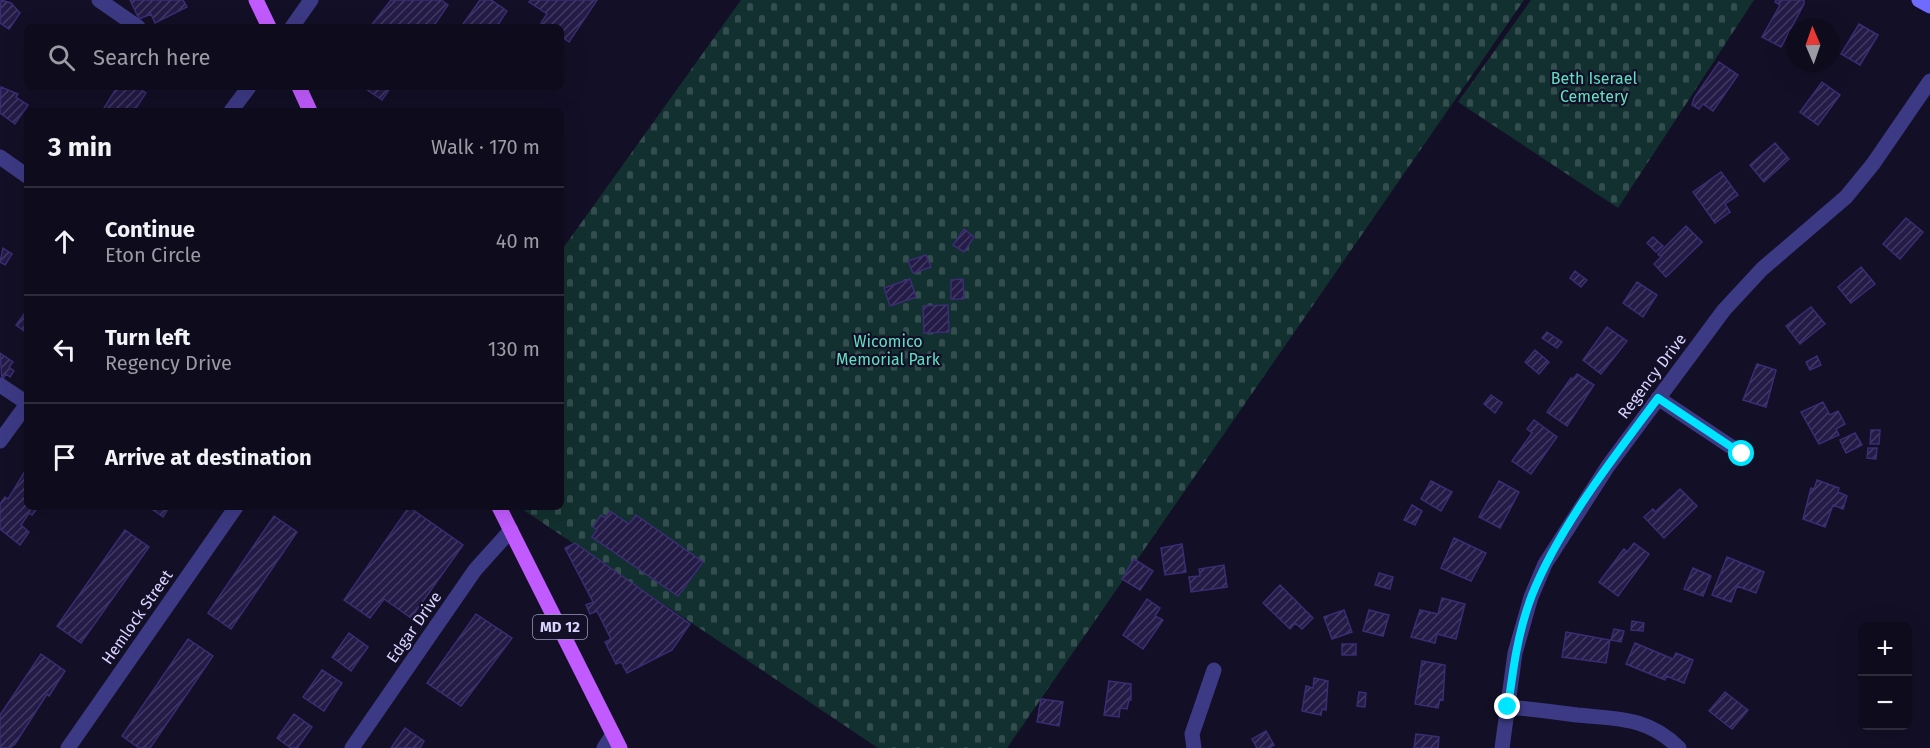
<!DOCTYPE html>
<meta charset="utf-8">
<style>
:root{--surface:#0e0b1c;--page:#1c1929;--text:#f1f3f6;--muted:#9b9ba3;--line:#2e2b3b}
body{margin:0;font-family:"Fira Sans",sans-serif;background:var(--page);color:var(--text)}
.controls{position:absolute;right:18px;bottom:18px;display:grid;overflow:hidden;border-radius:9px;box-shadow:0 6px 24px #0002}
.controls button{width:54px;height:54px;display:grid;place-items:center;padding:0;border:0;border-bottom:2px solid var(--line);background:var(--surface);color:var(--text);font:30px sans-serif}
.compass{position:absolute;left:1786px;top:18px;width:54px;height:54px;border-radius:50%;background:var(--surface);box-shadow:0 6px 24px #0002;rotate:358deg}
.stop{position:absolute;width:18px;height:18px;margin:-14px;border:4px solid #00e5ff;border-radius:50%;background:#fff}
.stop.end{background:#00e5ff;border-color:#fff;box-shadow:0 2px 6px #0008}
.list{margin:0;padding:0;list-style:none}
h2{display:flex;justify-content:space-between;align-items:center;height:78px;margin:0;padding:0 24px;font-size:26px}
h2 small{font-size:20px;font-weight:400;color:var(--muted)}
.list li{display:grid;grid-template-columns:39px 1fr auto;gap:18px;align-items:center;box-sizing:border-box;height:108px;padding:0 24px;border-top:2px solid var(--line)}
.list b{display:block;font-size:22px;white-space:nowrap}
.list p{margin:0;font-size:20px;white-space:nowrap;color:var(--muted)}
.list em{font-size:20px;font-style:normal;color:var(--muted)}
.icon{flex:none;width:33px;height:33px;fill:none;stroke:currentColor;stroke-width:2;stroke-linecap:round;stroke-linejoin:round}
.map{position:relative;flex:none;width:1930px;height:748px;overflow:hidden}
.search{position:absolute;background:var(--surface);box-shadow:0 6px 24px #0002;left:24px;top:24px;width:540px;height:66px;display:flex;align-items:center;gap:15px;box-sizing:border-box;padding:0 21px;border-radius:9px;color:var(--muted);font-size:22px}
.panel{position:absolute;background:var(--surface);box-shadow:0 6px 24px #0002;left:24px;top:108px;width:540px;height:402px;border-radius:9px}
.map>svg:first-child{display:block}
.cemetery{fill:url(#cemetery-stones)}
.building{fill:url(#building-hatch);stroke:#3b2d73;stroke-width:1.5}
.lines{fill:none;stroke-linecap:round;stroke-linejoin:round}
.street{stroke:#3d3a85;stroke-width:15}
.secondary{stroke:#6f6bff;stroke-width:15}
.primary{stroke:#c25bff;stroke-width:15}
.route{stroke:#00e5ff;stroke-width:8}
.labels{text-anchor:middle;dominant-baseline:central;stroke-width:4.5;stroke-linejoin:round;paint-order:stroke}
.shield{fill:#130f26;stroke:#9e99be;stroke-width:1.5}
.shield-label{font-size:15px;font-weight:bold;fill:#d9d4ff}
.park-label{font-size:16px;fill:#5fe0c0;stroke:#130f26}
.street-label{font-size:16px;fill:#d9d4ff;stroke:#130f26}
</style>
<div class="map">
<svg width="1930" height="748" viewBox="0 0 1930 748">
<defs>
<pattern id="cemetery-stones" width="16" height="16" patternUnits="userSpaceOnUse" patternTransform="scale(1.5)"><rect width="16" height="16" fill="#12302f"/><path d="M2 7V4a2 2 0 0 1 4 0v3zM10 15v-3a2 2 0 0 1 4 0v3z" fill="#344d4e"/></pattern>
<pattern id="building-hatch" width="6" height="6" patternUnits="userSpaceOnUse" patternTransform="scale(1.5)"><rect width="6" height="6" fill="#241b47"/><path d="M-1 1l2-2M0 6l6-6M5 7l2-2" fill="none" stroke="#433b63"/></pattern>
</defs>
<rect width="100%" height="100%" fill="#130f26"/>
<path class="cemetery" d="M741 0H1524L1007 748H878L519 507H561V251Z
M1531 0H1754L1618 208 1458 102Z"/>
<path class="building" d="M1 0 11 3 20 13 9 29 0 23Z
M130 0H183L187 7 155 23 151 14 139 19Z
M391 0H441L448 5 433 27H370Z
M480 0H491L507 11 499 23 501 27H461Z
M531 0H597L569 42 561 36V27H547L541 23 547 14 529 2Z
M1776 0H1804V4L1781 47 1762 37 1780 5 1775 2Z
M1859 24 1878 35 1860 65 1841 54Z
M1719 62 1738 75 1713 111 1703 104 1699 109 1692 105 1694 98Z
M1822 82 1840 95 1818 125 1800 112Z
M1 87 18 94 16 97 28 105 15 124 0 113Z
M117 87H137L146 93 134 111H108L104 108Z
M363 87H391L382 100Z
M1775 143 1789 159 1764 182 1750 165Z
M1721 172 1738 195 1725 204 1730 212 1715 223 1693 192Z
M1906 218 1923 232 1900 259 1883 244Z
M1686 226 1702 242 1666 277 1654 264 1661 257 1658 254Z
M964 229 974 237 964 252 953 245Z
M1653 237 1663 246 1656 252 1647 243Z
M3 248 12 254 5 265 0 262Z
M926 255 931 267 913 273 908 261Z
M1861 267 1875 284 1851 303 1838 287Z
M1575 271 1587 280 1581 287 1570 278Z
M910 279 916 297 890 306 884 288Z
M963 279 964 299H951V280Z
M1637 282 1657 295 1643 317 1623 303Z
M948 305 949 332 924 333 923 306Z
M1811 307 1825 324 1800 344 1786 326Z
M27 310V333L16 325Z
M1607 327 1627 341 1601 374 1583 360Z
M1547 332 1562 342 1557 348 1542 338Z
M1535 350 1549 362 1539 374 1525 362Z
M0 353 13 362 9 367 14 371 10 377 6 374 2 380Z
M1817 356 1821 365 1810 370 1806 362Z
M1757 364 1776 370 1766 407 1743 400Z
M1577 374 1594 385 1567 426 1547 412 1571 378 1573 379Z
M1491 395 1502 403 1495 413 1484 404Z
M1823 402 1830 415 1838 411 1845 424 1836 429 1839 435 1819 444 1801 412Z
M1534 420 1557 437 1531 474 1512 461 1532 433 1527 429Z
M1871 430H1880L1879 444H1870Z
M1855 433 1862 445 1846 453 1840 440Z
M1868 448H1877L1876 459 1867 458Z
M27 468V507H38L32 515 29 513 21 525 29 532 20 545 0 529V504L5 497 8 499Z
M1817 480 1839 488 1838 492 1847 496 1843 509 1833 505 1825 527 1803 519 1811 488 1814 489Z
M1431 481 1452 492 1441 511 1421 499Z
M1499 481 1519 492 1500 528 1479 517Z
M1680 489 1697 506 1664 538 1644 517 1653 509 1655 512Z
M1412 505 1422 511 1415 525 1404 520Z
M149 507H169L163 517Z
M409 507 463 545 411 618 384 599 370 618 344 600Z
M610 511 629 524 636 515 703 562 678 596 592 537 597 530 593 527 601 515 605 518Z
M274 516 297 532 231 629 208 613Z
M125 530 149 547 81 643 57 626Z
M1454 538 1486 553 1471 581 1441 568Z
M575 543 690 624 672 650 627 673 621 662 616 664 605 642 611 639 597 611 590 614 586 605 593 602 565 548Z
M1634 543 1649 554 1618 596 1599 582 1624 549 1627 552Z
M1182 544 1186 572 1165 575 1161 548Z
M1727 557 1764 572 1756 593 1737 586 1731 602 1712 595Z
M1134 559 1153 571 1140 590 1122 579Z
M1224 565 1227 587 1191 592 1189 577 1200 576 1199 569Z
M1693 568 1711 576 1703 596 1684 589Z
M1379 573 1393 577 1390 589 1375 585Z
M1280 585 1313 618 1302 629 1295 623 1290 629 1263 603Z
M1442 598 1465 604 1456 639 1437 634 1435 643 1411 637 1420 610 1438 614Z
M1147 599 1160 608 1155 616 1163 620 1143 649 1123 635Z
M1344 610 1352 632 1332 639 1324 617Z
M1369 610 1389 615 1383 636 1363 631Z
M476 614 512 638 461 706 427 683Z
M1632 621 1644 623 1643 631 1631 630Z
M1614 629 1624 631 1621 642 1611 640Z
M1566 632 1610 640 1606 663 1562 657Z
M349 633 368 647 351 671 332 657Z
M188 639 213 656 150 748H139L122 736Z
M1635 643 1673 659 1676 653 1693 660 1684 683 1666 676 1665 680 1626 664Z
M1342 644H1356V655H1342Z
M41 654 65 671 49 696 47 694 15 744 10 748H0V715Z
M1422 661 1445 665 1443 700 1440 699 1438 708 1415 704Z
M322 670 342 683 324 711 303 697Z
M1314 678 1328 681 1326 710 1322 709 1321 715 1302 711 1306 686 1313 688Z
M1109 681 1131 684V700H1129L1127 709 1120 708 1119 717 1104 715Z
M1359 692 1366 693 1365 707 1357 706Z
M1725 692 1748 710 1732 729 1709 711Z
M1041 699 1063 702 1059 726 1037 722Z
M294 714 312 727 297 748H291L277 738Z
M405 728 424 741 420 748H391Z
M1266 731 1274 745 1269 748H1257L1252 739Z
M1416 734 1439 737 1438 748H1414Z"/>
<g class="lines">
<path class="street" d="M99 0 138 27
M292 27 311 0
M231 111 249 87
M0 157 27 176
M0 385 27 403
M1658 398 1742 454
M0 441 27 404
M1508 707C1531 709 1554 712 1577 715 1618 719 1648 717 1679 748
M68 748 236 507
M352 748 475 570 511 530
M604 748 613 734
M1194 748 1192 734 1214 670
M1502 748 1515 653 1531 597 1545 564 1608 466 1724 310 1762 269 1846 197 1873 164 1930 81"/>
<path class="secondary" d="M1919 0 1930 6"/>
<path class="primary" d="M256 0 269 27
M299 87 310 111
M499 507 620 748"/>
</g>
<g class="lines">
<path class="route" d="M1508 707C1513 669 1518 631 1532 595 1559 527 1614 457 1658 398L1742 454"/>
</g>
<g class="labels">
<rect class="shield" x="533" y="615" width="54" height="24" rx="4.5"/>
<g class="shield-label">
<text x="560" y="627">MD 12</text>
</g>
<g class="park-label">
<text x="1594" y="78">Beth Iserael<tspan x="1594" dy="18">Cemetery</tspan></text>
<text x="888" y="341">Wicomico<tspan x="888" dy="18">Memorial Park</tspan></text>
</g>
<g class="street-label">
<text transform="translate(1652 376) rotate(-53)">Regency Drive</text>
<text transform="translate(137 617) rotate(-55)">Hemlock Street</text>
<text transform="translate(414 627) rotate(-55)">Edgar Drive</text>
</g>
</g>
</svg>
<div class="controls">
<button>+</button>
<button>−</button>
</div>
<svg class="compass" viewBox="-18 -18 36 36"><path d="M0-13l5 13h-10z" fill="#e53935"/><path d="M0 13l5-13h-10z" fill="#9b9ba3"/></svg>
<div class="stop" style="left:1742px;top:454px"></div>
<div class="stop end" style="left:1508px;top:707px"></div>
<div class="search"><svg class="icon" aria-label="search" viewBox="0 0 24 24"><circle cx="10" cy="10" r="6"/><path d="M15 15l6 6"/></svg>Search here</div>
<section class="panel">
<h2>3 min<small>Walk · 170 m</small></h2>
<ul class="list">
<li><svg class="icon" aria-label="ahead" viewBox="0 0 24 24"><path d="M12 20V5M6 11l6-6 6 6"/></svg><div><b>Continue</b><p>Eton Circle</p></div><em>40 m</em></li>
<li><svg class="icon" aria-label="left" viewBox="0 0 24 24"><path d="M17 20v-9H6M10 6l-5 5 5 5"/></svg><div><b>Turn left</b><p>Regency Drive</p></div><em>130 m</em></li>
<li><svg class="icon" aria-label="arrive" viewBox="0 0 24 24"><path d="M6 21V4h12l-3 4 3 4H6"/></svg><div><b>Arrive at destination</b></div></li>
</ul>
</section>
</div>
